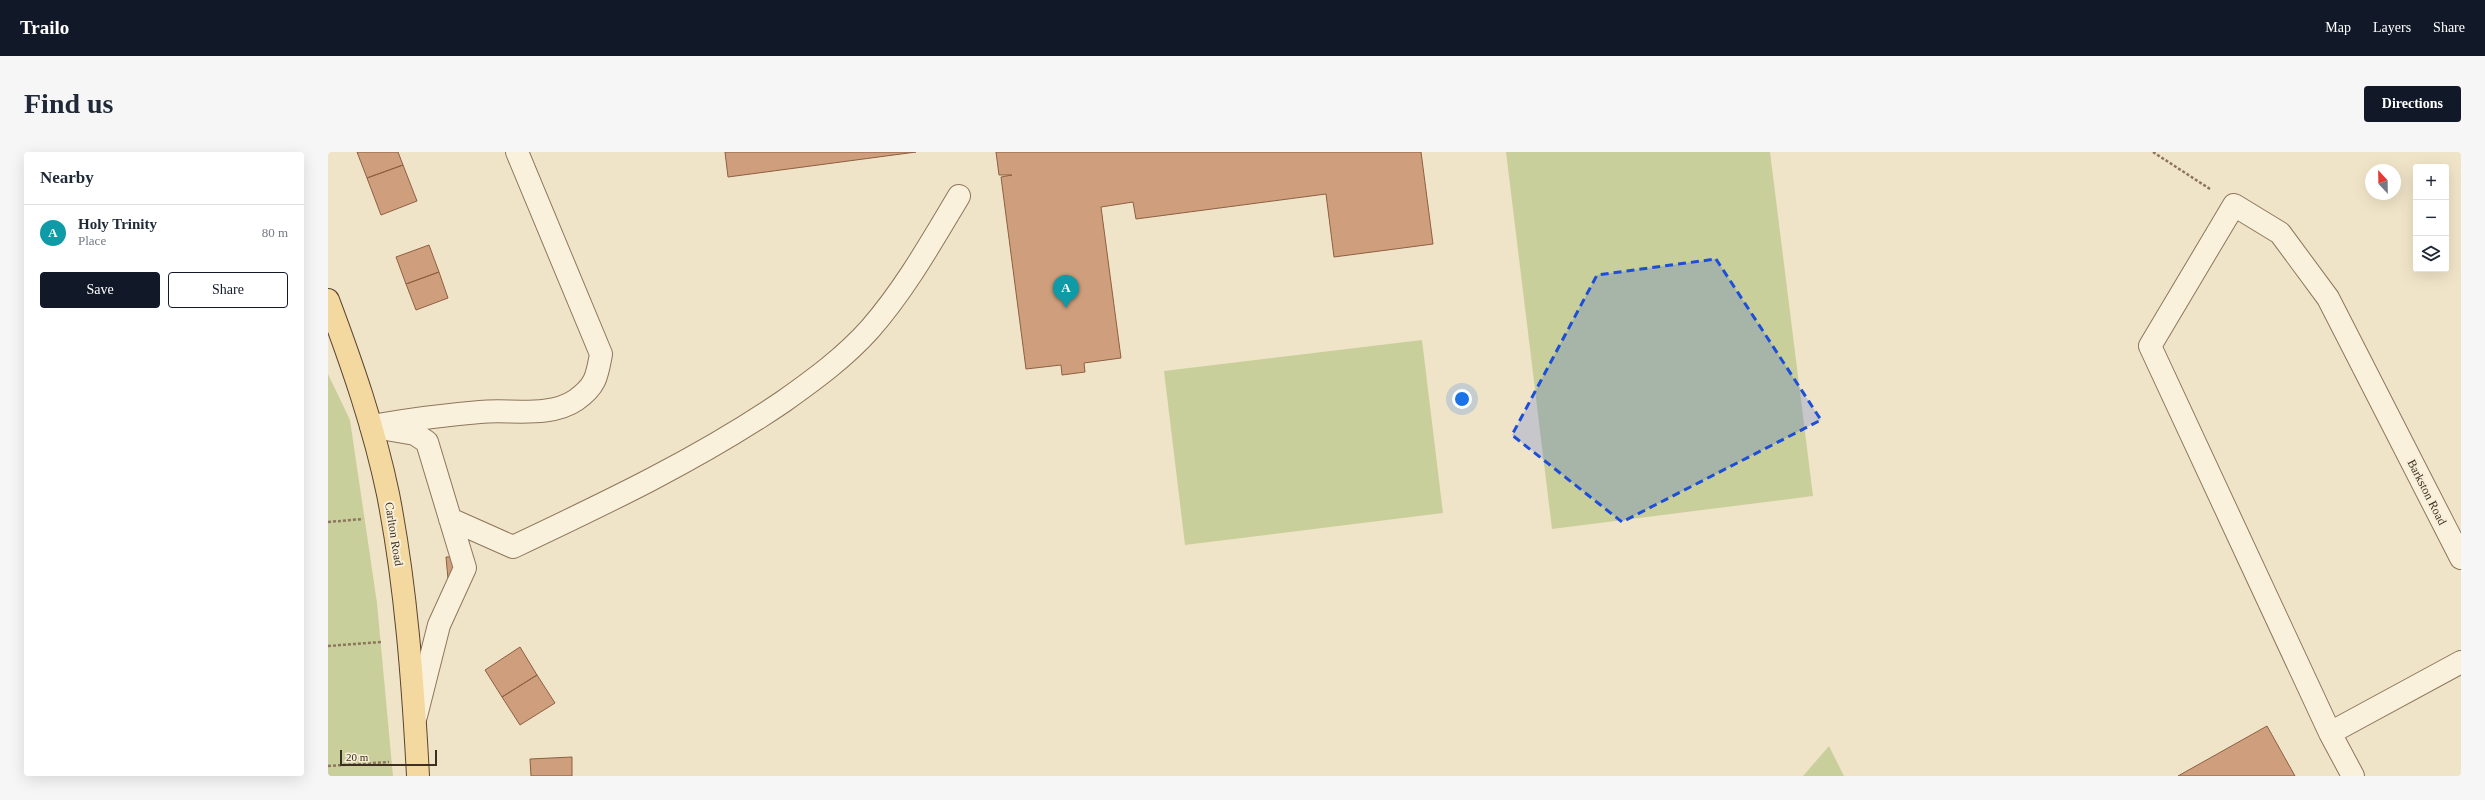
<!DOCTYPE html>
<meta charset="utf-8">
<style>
:root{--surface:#fff;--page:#f6f6f7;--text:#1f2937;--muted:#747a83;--line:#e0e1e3;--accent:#111827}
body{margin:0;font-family:Georgia,serif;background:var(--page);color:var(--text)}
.controls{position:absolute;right:12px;top:12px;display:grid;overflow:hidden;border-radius:4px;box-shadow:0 4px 16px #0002}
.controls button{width:36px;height:36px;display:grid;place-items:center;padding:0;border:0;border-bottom:1px solid var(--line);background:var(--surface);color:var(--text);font:20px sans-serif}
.compass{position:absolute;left:2037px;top:12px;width:36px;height:36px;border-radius:50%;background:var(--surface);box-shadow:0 4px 16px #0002;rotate:338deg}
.scale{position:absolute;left:12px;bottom:10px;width:97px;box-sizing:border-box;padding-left:4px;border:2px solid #3d2e20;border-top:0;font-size:11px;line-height:14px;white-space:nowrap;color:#3d2e20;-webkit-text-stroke:3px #f7eed8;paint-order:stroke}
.you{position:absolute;left:1134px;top:247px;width:14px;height:14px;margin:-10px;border:3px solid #fff;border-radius:50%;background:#1a73e8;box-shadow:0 0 0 6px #1a73e833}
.badge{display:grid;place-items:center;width:26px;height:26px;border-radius:50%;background:var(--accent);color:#fff;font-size:13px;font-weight:700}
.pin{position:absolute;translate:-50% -33px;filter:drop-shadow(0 1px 2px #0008)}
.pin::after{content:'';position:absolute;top:21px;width:14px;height:12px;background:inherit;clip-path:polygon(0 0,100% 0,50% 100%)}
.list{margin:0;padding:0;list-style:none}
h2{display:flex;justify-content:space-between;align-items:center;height:52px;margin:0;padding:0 16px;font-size:17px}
h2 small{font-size:13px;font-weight:400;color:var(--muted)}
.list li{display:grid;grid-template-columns:26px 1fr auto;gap:12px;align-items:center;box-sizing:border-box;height:56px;padding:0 16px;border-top:1px solid var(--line)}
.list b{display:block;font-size:15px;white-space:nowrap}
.list p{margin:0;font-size:13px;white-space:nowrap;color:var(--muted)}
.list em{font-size:13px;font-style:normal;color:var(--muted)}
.actions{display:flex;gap:8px;padding:12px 16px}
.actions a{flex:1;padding:9px 0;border:1px solid var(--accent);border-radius:4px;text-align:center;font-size:14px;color:var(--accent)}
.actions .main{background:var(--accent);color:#fff}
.icon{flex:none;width:22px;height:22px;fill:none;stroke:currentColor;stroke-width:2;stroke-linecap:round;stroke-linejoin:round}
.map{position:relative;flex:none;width:2133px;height:624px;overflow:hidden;border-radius:4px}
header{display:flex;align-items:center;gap:24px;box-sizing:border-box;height:56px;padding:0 20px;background:var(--accent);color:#fff}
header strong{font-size:19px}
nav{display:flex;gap:22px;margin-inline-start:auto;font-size:14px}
.intro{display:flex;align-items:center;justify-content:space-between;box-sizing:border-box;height:96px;padding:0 24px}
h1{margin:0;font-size:28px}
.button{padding:10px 18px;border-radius:4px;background:var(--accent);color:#fff;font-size:14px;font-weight:700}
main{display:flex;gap:24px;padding:0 24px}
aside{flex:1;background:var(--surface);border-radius:4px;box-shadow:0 4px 16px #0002}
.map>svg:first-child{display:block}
.green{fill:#c9cf9b}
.building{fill:#cf9f7d;stroke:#8d5f41}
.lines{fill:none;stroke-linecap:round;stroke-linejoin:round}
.minor-casing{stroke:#8d765c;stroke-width:24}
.major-casing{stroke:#5b4430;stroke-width:24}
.path{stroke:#8d765c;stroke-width:2.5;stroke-dasharray:3 2;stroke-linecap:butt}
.minor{stroke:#faf1dc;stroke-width:22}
.major{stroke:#f3d9a0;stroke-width:22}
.marked{fill:#1d4ed8;fill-opacity:0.2;stroke:#1d4ed8;stroke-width:3;stroke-dasharray:8 5;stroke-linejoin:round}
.labels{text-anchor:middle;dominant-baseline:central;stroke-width:4;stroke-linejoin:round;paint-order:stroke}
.street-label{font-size:12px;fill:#3d2e20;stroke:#f7eed8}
</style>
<header>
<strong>Trailo</strong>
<nav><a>Map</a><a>Layers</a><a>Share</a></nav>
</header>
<div class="intro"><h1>Find us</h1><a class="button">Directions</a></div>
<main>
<aside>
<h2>Nearby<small></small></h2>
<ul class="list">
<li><span class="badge" style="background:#0f9aa8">A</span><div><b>Holy Trinity</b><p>Place</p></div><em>80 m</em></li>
</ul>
<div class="actions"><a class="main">Save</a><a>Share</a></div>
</aside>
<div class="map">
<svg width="2133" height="624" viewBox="0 0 2133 624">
<rect width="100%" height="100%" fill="#f0e4c8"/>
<path class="green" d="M1178 0H1442L1485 344 1224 377Z
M1094 188 1115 361 857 393 836 219Z
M0 222 22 268 49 451 65 624H0Z
M1501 594 1516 624H1475Z"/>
<path class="building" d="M29 0H70L75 13 39 26Z
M397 0H588L400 25Z
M668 0H1093L1105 92 1006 105 998 42 808 67 805 50 773 55 793 206 756 211 757 220 734 223 733 213 698 217 673 25 684 23H671Z
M75 13 89 49 53 63 39 26Z
M101 93 111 120 78 132 68 105Z
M111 120 120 146 88 158 78 132Z
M118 405H126L128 426 120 427Z
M192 495 209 523 174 545 157 518Z
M209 523 227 551 192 573 174 545Z
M1939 574 1967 624H1850Z
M244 605V624H203L202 607Z"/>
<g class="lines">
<defs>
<path id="minor" d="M43 274C79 268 115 263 152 260 182 257 222 266 248 248 268 234 269 224 273 202L189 0
M58 277 87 282 99 290 137 416 111 473 88 564
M122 367 185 395C278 351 371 307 456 249 487 227 517 205 542 177 577 137 604 89 631 44
M2002 581 1822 194 1906 53 1952 81 2000 146 2133 406
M2025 624 2002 581 2133 510"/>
<path id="major" d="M0 148C24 212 46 275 60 342 78 434 85 530 90 624"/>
</defs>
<use href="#minor" class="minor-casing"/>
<use href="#major" class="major-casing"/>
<path class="path" d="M1825 0 1882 37
M0 370 35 367
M0 494 53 490
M0 614 61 610"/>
<use href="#minor" class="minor"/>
<use href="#major" class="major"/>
</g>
<path class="marked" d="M1388 107 1493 268 1294 370 1184 283 1269 123Z"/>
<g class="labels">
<g class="street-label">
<text transform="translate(2099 340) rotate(63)">Barkston Road</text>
<text transform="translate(66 382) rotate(81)">Carlton Road</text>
</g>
</g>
</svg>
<div class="controls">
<button>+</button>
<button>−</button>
<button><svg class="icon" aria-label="layers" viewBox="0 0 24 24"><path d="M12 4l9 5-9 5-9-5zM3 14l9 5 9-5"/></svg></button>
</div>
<svg class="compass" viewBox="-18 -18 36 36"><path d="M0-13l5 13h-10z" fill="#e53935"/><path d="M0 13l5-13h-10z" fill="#747a83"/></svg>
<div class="scale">20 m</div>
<div class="you"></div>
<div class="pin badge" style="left:738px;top:156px;background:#0f9aa8">A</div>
</div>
</main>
